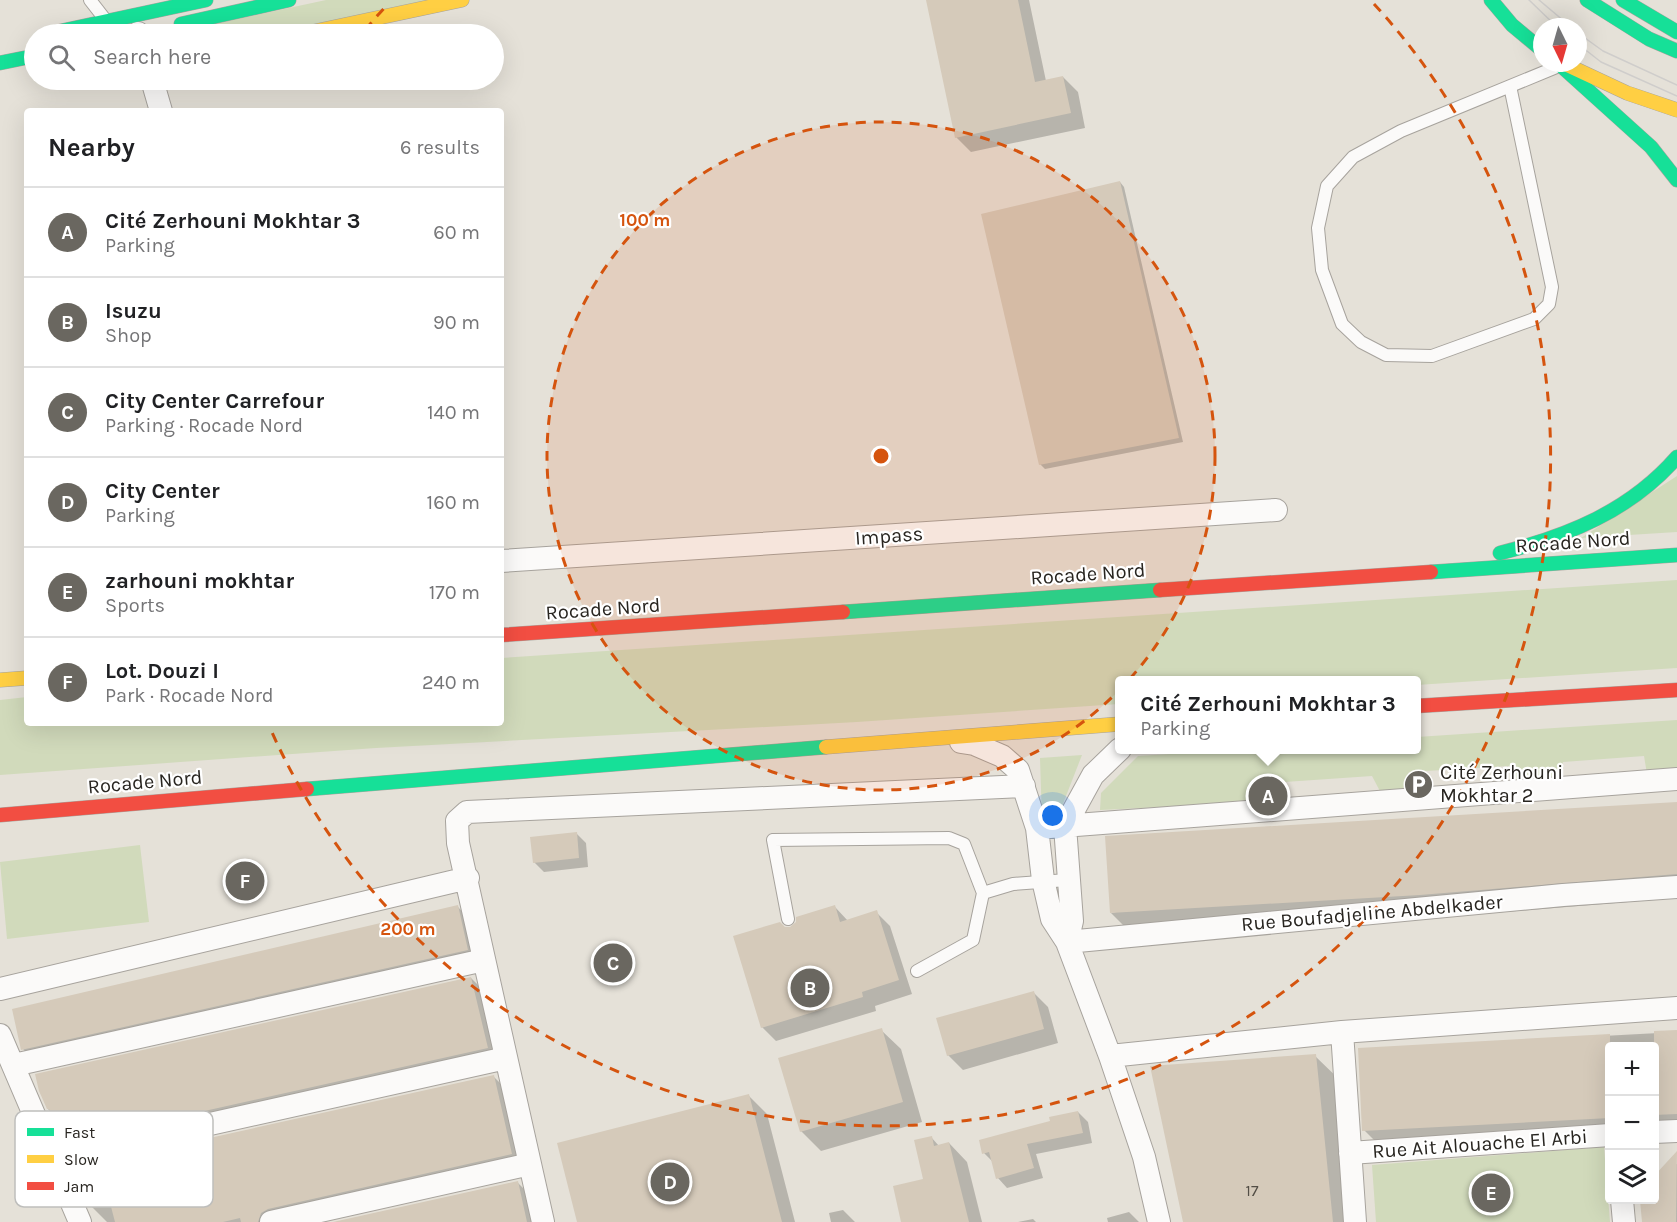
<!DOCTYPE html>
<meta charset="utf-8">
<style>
:root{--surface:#fff;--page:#f2f2f2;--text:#202124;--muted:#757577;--line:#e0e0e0;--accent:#6a6760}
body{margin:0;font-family:Karla,sans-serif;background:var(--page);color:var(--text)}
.controls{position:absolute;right:18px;bottom:18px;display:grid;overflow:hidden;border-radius:6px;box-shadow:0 6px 24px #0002}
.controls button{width:54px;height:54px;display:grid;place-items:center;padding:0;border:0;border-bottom:2px solid var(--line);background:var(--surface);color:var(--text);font:30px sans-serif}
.compass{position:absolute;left:1533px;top:18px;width:54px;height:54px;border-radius:50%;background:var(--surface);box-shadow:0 6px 24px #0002;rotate:175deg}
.you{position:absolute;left:1053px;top:816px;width:21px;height:21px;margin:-15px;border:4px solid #fff;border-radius:50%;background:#1a73e8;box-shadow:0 0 0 9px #1a73e833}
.badge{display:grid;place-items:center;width:39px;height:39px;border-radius:50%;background:var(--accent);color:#fff;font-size:20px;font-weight:700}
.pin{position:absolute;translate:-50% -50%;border:3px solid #fff;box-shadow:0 2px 6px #0006}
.popup{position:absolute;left:1115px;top:676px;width:306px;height:78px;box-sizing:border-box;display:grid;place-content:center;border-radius:6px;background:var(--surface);filter:drop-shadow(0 2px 4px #0005);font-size:20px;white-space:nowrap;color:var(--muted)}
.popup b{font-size:22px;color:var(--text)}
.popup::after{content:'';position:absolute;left:50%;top:100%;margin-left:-12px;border:12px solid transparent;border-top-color:var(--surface)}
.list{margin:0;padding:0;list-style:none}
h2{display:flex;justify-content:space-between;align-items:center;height:78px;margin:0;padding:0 24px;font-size:26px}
h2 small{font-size:20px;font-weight:400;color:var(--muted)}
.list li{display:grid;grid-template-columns:39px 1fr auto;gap:18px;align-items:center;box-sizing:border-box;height:90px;padding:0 24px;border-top:2px solid var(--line)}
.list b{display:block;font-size:22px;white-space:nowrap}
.list p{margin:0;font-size:20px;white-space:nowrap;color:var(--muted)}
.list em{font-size:20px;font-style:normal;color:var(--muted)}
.icon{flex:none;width:33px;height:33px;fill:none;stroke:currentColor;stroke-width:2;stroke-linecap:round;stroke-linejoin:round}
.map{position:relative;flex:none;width:1677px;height:1222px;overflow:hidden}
.search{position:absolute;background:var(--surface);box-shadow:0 6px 24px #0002;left:24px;top:24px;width:480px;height:66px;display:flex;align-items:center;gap:15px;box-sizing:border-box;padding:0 21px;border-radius:33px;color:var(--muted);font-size:22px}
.panel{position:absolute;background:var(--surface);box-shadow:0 6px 24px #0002;left:24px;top:108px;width:480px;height:618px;border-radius:6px}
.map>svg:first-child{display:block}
.green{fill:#d1dabb}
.shadow{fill:#0003}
.building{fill:#d5caba}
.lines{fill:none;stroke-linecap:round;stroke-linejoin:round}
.lane-casing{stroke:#a7a39d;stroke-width:14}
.street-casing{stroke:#a7a39d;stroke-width:24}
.fast-casing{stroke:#a7a39d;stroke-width:15}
.slow-casing{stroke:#a7a39d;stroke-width:15}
.jam-casing{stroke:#a7a39d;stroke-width:15}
.lane{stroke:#fbfaf9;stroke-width:12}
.street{stroke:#fbfaf9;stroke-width:22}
.fast{stroke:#16e098;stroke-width:14}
.slow{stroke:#ffcf43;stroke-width:14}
.jam{stroke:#f24e42;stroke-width:14}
.tram{stroke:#cfcdcb;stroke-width:1.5}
.ring{fill:none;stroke:#d5540e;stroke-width:3;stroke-dasharray:10 8}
.labels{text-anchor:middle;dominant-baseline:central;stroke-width:4.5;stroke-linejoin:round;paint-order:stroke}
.number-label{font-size:16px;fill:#534e46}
.street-label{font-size:20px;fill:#282520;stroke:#fff}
.poi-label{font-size:20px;fill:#282520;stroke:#fff;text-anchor:start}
.key{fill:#fff;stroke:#bebebc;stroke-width:1.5}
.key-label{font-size:16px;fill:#282520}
.centre{fill:#d5540e;stroke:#fff;stroke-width:3}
.ring-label{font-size:18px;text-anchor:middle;font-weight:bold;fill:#d5540e;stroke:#fff;stroke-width:4.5;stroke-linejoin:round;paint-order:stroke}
</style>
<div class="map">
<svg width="1677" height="1222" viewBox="0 0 1677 1222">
<rect width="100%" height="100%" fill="#e5e1d8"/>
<path class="green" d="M326 0H433L279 34 182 31Z
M1677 476V532L1581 538Z
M1677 580V668L1417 685 1416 680H1120L1119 704 857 722 376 748 0 775V700L27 697V723H501V658Z
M1677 720V772L1647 774 1644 756 1563 762 1559 779 1519 783 1509 766 1409 772 1402 792 1382 795 1372 776 1269 783 1266 802 1100 810 1101 793 1138 756 1234 750H1416L1417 737Z
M1082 755 1057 819 1042 821 1040 758Z
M140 845 149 922 7 939 0 862Z
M1604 1147 1610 1222H1376L1372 1165Z"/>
<path class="shadow" d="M927 0H1029L1046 81 1063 77 1078 92 1085 128 971 152 956 137Z
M1120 182 1124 187 1183 442 1045 469 1040 464Z
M1677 803V898L1443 917 1134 936 1111 913Z
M576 833 586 843 588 867 544 872 534 862Z
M458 907 477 927 487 969 42 1069 23 1049Z
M835 907 848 921 876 912 890 926 912 994 875 1006 876 1011 776 1041 762 1027 784 928H791L797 923Z
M471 978 491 998 507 1068 82 1162 62 1143 52 1113 48 1109Z
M1033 992 1048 1007 1058 1043 963 1070 948 1055Z
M881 1030 901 1049 922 1122 821 1151 801 1131Z
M1677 1032V1138L1654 1139V1046H1610V1141L1387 1153 1364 1130 1359 1049Z
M1315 1056 1344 1084 1358 1222H1185Z
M493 1076 513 1096 531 1174 315 1222H107L88 1203Z
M749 1096 767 1114 795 1222H579Z
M1078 1112 1088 1122 1092 1143 1036 1154 1043 1178 1007 1188 998 1178 993 1162 984 1153Z
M931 1137 939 1146 949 1143 967 1162 982 1222H903L925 1180Z
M1667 1164H1677V1222H1643L1642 1200H1654Z
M517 1182 537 1202 542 1222H340Z
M843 1210 855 1222H831L829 1213Z
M1129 1212 1139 1222H1108L1107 1218Z
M1033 1219 1036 1222H1018Z"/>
<path class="building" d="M926 0H1018L1035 82 1063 76 1071 113 955 138Z
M1120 181 1179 438 1039 465 981 214Z
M1677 802V874L1420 895 1110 913 1105 836Z
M577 832 579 858 533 863 530 837Z
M458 905 468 950 21 1050 12 1009Z
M835 905 840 922 877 910 899 980 862 992 863 997 761 1028 733 936 780 922 785 927H790L796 922V917Z
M471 977 488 1048 61 1143 49 1109H47L39 1091 35 1074Z
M1034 991 1044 1029 947 1056 936 1018Z
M882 1028 903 1102 800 1132 778 1058Z
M1677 1030V1114L1654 1115V1031Z
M1610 1034V1118L1362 1131 1358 1048Z
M1316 1054 1333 1222H1183L1150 1066Z
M494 1075 512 1154 268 1209 261 1213 258 1222H241L240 1218 223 1222H115L109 1199 87 1204 85 1200 78 1167Z
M749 1094 782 1222H577L557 1143Z
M1078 1111 1083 1133 1027 1144 1034 1168 996 1179 989 1152 982 1154 979 1140 1050 1121 1049 1117Z
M932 1136 934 1146 949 1142 969 1222H901L893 1186 923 1179 914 1140Z
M1677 1151 1676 1222H1642L1640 1200H1654V1176Z
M518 1181 527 1222H333Z"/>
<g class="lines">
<defs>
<path id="lane" d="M90 0 104 18
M1510 86 1552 287 1549 304 1534 319 1432 356 1386 355 1361 342 1342 324 1322 270 1318 228 1327 186 1353 157 1401 131 1559 66
M788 919 773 840 949 838 964 844 983 893 1013 884 1067 880
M917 971 973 940 983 893"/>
<path id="street" d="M138 33V34
M152 80 161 111
M501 561 1276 510
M961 742 974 744 1002 756 1018 770 1037 828 1043 880 1052 919 1067 942 1110 1056 1144 1157 1159 1222
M1065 826 1072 921 1067 942
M1065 826 1093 775 1120 749
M1037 828 1677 779
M1067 942 1563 895 1677 887
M0 989 468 878
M1342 1032 1355 1222
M0 1035 80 1222
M1110 1056 1342 1032 1677 1008
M14 1065 484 960
M1654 1132 1677 1131
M1350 1153 1610 1135
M53 1159 506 1058
M1622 1200 1624 1222
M271 1222 530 1164
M543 1222 458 843 457 821 467 812 1024 786"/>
<path id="fast" d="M1491 0 1512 25 1542 50
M1587 0 1649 39 1677 51
M1623 0 1677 32
M181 24 289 0
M47 34 206 0
M0 63 34 56
M1558 63 1651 147 1677 180
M1500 553C1568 536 1630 511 1677 457
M1431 572 1677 555
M843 612 1160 590
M307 789 826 747"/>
<path id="slow" d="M302 34 462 0
M1565 64 1627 93 1677 110
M0 680 27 678
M826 747 1120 724"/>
<path id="jam" d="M1160 590 1431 572
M501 635 843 612
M1416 706 1677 690
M0 815 307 789"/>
</defs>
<use href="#lane" class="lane-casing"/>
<use href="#street" class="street-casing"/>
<use href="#fast" class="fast-casing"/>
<use href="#slow" class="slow-casing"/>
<use href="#jam" class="jam-casing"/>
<use href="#lane" class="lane"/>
<use href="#street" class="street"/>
<use href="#fast" class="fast"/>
<use href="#slow" class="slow"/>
<use href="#jam" class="jam"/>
<path class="tram" d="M1529 0 1557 27
M1539 0 1571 27
M1578 33 1603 51 1677 85
M1578 44 1601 62 1677 96"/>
</g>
<circle cx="881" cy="456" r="334" fill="#d5540e" fill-opacity=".12"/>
<g class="ring">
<circle cx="881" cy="456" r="334"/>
<path d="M365 30A669 669 0 0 1 388 4M1374 4A669 669 0 1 1 270 728"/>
</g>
<defs>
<symbol id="parking-disc" viewBox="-11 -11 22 22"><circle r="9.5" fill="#6a6760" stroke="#fff"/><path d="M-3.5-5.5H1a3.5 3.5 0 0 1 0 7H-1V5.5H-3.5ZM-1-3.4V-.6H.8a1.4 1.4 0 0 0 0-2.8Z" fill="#fff"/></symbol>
</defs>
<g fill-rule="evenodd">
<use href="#parking-disc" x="1402" y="768" width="33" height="33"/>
</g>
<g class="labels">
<g class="number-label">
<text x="1252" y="1190">17</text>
</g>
<g class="street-label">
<text transform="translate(889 536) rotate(-4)">Impass</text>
<text transform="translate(1573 542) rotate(-4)">Rocade Nord</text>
<text transform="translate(1088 574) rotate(-4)">Rocade Nord</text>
<text transform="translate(603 609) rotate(-4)">Rocade Nord</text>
<text transform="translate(145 782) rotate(-5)">Rocade Nord</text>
<text transform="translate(1372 913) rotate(-5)">Rue Boufadjeline Abdelkader</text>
<text transform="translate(1480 1144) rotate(-4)">Rue Ait Alouache El Arbi</text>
</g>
<g class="poi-label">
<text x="1440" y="772">Cité Zerhouni<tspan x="1440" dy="23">Mokhtar 2</tspan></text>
</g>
</g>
<rect x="15" y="1111" width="198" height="96" rx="9" class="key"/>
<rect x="27" y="1128" width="27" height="8" fill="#16e098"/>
<rect x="27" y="1155" width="27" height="8" fill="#ffcf43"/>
<rect x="27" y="1182" width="27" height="8" fill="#f24e42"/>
<g class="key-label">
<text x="64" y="1138">Fast</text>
<text x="64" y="1165">Slow</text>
<text x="64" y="1192">Jam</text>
</g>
<circle cx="881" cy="456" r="9" class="centre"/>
<g class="ring-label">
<text x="645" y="226">100 m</text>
<text x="408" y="935">200 m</text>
</g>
</svg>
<div class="controls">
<button>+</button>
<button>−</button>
<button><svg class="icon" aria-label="layers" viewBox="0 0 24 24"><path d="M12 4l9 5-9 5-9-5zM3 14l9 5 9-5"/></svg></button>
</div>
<svg class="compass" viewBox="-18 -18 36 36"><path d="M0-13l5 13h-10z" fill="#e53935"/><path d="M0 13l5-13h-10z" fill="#757577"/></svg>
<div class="you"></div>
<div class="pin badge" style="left:1268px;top:796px">A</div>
<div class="popup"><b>Cité Zerhouni Mokhtar 3</b>Parking</div>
<div class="pin badge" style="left:810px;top:988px">B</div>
<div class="pin badge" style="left:613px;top:963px">C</div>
<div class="pin badge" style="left:670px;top:1182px">D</div>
<div class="pin badge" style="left:1491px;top:1193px">E</div>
<div class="pin badge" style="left:245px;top:881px">F</div>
<div class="search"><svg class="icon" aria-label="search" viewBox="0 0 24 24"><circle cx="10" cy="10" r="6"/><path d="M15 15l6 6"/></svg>Search here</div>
<section class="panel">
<h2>Nearby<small>6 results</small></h2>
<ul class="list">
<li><span class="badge">A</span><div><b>Cité Zerhouni Mokhtar 3</b><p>Parking</p></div><em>60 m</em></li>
<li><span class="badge">B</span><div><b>Isuzu</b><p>Shop</p></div><em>90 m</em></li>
<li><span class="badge">C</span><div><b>City Center Carrefour</b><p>Parking · Rocade Nord</p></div><em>140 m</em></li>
<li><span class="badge">D</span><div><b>City Center</b><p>Parking</p></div><em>160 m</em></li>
<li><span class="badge">E</span><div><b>zarhouni mokhtar</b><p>Sports</p></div><em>170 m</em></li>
<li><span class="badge">F</span><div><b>Lot. Douzi I</b><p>Park · Rocade Nord</p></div><em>240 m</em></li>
</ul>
</section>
</div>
